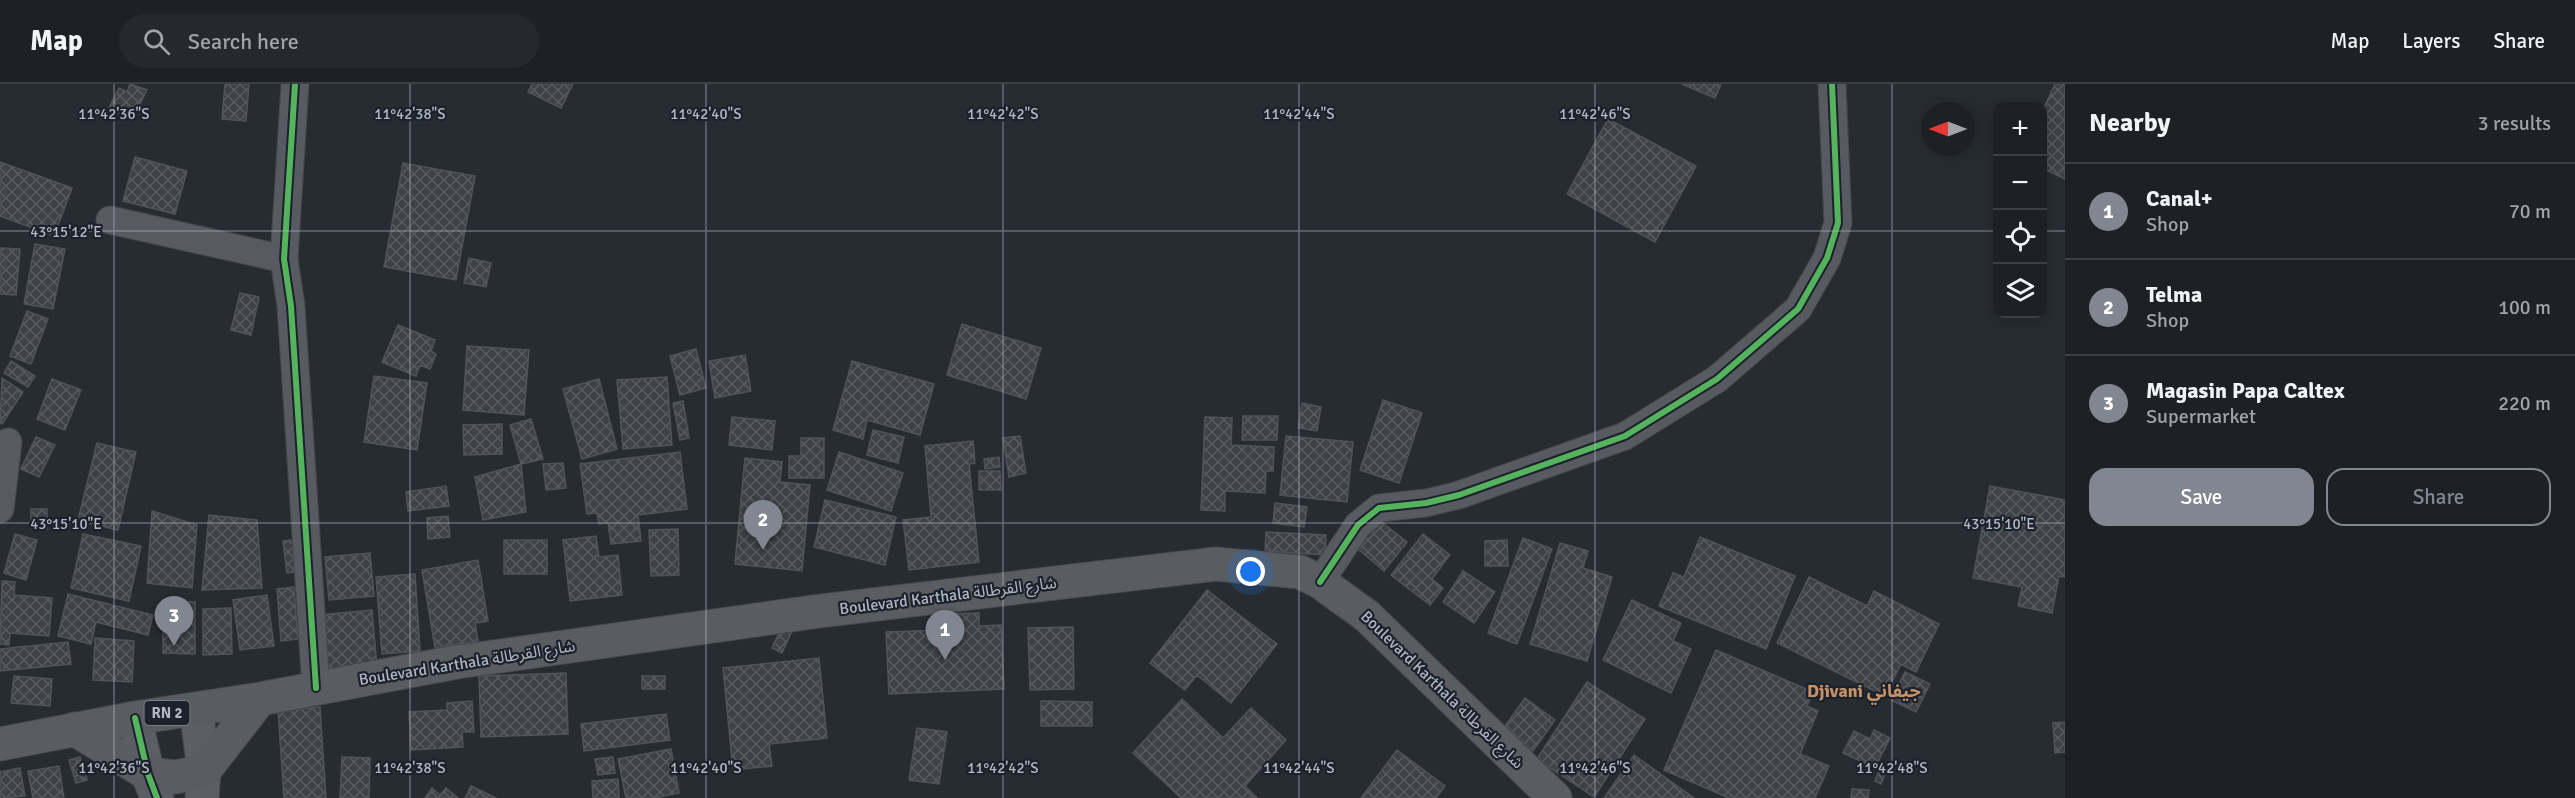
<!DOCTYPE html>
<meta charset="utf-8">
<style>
:root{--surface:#1d2126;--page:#25292e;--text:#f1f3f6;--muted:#a0a3a7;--line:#3b3e43;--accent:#818790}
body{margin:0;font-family:Signika,"Noto Sans Arabic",sans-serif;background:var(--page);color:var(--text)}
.controls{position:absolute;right:18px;top:18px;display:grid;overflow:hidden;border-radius:12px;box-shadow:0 3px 15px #0003}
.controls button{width:54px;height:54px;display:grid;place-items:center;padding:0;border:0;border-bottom:2px solid var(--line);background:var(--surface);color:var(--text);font:30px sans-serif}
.compass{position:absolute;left:1921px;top:18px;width:54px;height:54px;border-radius:50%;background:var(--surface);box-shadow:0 3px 15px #0003;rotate:270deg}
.you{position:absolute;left:1251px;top:488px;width:21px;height:21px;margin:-15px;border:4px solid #fff;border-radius:50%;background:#1a73e8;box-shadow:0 0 0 9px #1a73e833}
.badge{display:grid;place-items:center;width:39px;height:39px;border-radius:50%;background:var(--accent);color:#fff;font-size:20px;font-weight:700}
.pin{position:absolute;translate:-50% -50px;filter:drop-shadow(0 2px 3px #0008)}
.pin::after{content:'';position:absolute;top:32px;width:21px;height:18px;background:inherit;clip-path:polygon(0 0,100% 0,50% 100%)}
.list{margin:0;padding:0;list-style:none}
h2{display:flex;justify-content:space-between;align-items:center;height:78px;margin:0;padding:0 24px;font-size:26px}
h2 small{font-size:20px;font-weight:400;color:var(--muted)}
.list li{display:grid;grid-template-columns:39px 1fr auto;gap:18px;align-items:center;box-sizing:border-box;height:96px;padding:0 24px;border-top:2px solid var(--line)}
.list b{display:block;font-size:22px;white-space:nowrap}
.list p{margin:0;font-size:20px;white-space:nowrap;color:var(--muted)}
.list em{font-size:20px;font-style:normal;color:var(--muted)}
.actions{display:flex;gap:12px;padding:18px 24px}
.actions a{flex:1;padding:14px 0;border:2px solid var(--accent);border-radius:18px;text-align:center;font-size:21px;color:var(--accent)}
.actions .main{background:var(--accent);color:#fff}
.icon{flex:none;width:33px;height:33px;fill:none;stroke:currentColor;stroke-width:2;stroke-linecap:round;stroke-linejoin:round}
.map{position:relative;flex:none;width:2065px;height:714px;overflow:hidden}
header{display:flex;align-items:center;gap:36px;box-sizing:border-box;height:84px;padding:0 30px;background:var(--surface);border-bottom:2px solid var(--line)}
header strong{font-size:28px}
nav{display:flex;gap:33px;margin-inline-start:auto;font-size:21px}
.search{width:420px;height:54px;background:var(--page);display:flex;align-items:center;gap:15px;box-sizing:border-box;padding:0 21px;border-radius:33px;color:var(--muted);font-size:22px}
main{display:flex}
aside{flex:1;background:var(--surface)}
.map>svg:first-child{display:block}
.building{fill:url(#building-cross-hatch);stroke:#4f535a;stroke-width:1.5}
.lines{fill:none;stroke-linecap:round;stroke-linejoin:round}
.street-casing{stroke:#43474b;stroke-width:29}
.secondary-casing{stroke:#45484f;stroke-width:35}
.primary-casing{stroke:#45484f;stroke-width:35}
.street{stroke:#575a60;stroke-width:27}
.secondary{stroke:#5b5e64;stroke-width:33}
.primary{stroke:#595d62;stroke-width:33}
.cycleway-casing{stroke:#1c222b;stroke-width:10}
.cycleway{stroke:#56b35d;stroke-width:6}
.ticks{fill:none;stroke:#b1b8c3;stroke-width:1.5;stroke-opacity:0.45}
.labels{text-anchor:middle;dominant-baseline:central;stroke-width:4.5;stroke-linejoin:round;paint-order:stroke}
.shield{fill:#1c222b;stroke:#848b95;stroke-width:1.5}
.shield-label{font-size:15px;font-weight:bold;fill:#b1b8c3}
.street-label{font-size:16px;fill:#b1b8c3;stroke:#1c222b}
.neighbourhood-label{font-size:18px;font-weight:bold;fill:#c79168;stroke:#1c222b}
.ticks-label{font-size:15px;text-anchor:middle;fill:#b1b8c3;stroke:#1c222b;stroke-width:4.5;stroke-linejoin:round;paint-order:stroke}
</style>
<header>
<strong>Map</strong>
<div class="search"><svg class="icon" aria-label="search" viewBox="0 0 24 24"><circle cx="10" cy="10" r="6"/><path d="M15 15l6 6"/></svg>Search here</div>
<nav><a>Map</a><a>Layers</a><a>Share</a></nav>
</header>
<main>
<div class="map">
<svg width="2065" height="714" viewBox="0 0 2065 714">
<defs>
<pattern id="building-cross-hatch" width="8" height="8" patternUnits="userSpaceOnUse" patternTransform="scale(1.5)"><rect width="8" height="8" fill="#3e4247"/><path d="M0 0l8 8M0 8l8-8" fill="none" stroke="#585b60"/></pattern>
</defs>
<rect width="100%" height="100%" fill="#272c32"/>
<path class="building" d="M130 0 147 6 132 36 109 24 119 4 127 8Z
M225 0H249L246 37 222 35Z
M532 0H573L561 24 528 8Z
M1682 0H1721L1715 14Z
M2055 0H2065V95L2042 84V28Z
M1608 35 1696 82 1655 158 1567 110Z
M135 73 187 87 175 130 123 117Z
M0 78 72 104 54 152 0 132Z
M403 79 475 92 456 196 384 183Z
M35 160 65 165 53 225 24 220Z
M0 164 20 165 16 211 0 210Z
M469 174 491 179 486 203 464 199Z
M240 209 259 213 251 251 231 246Z
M27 227 48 235 31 280 10 272Z
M962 240 1041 264 1026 315 947 291Z
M398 241 435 256 431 267 436 270 430 285 420 281 416 292 382 278Z
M467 262 529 266 524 331 463 326Z
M696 265 706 304 680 311 670 272Z
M745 271 751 307 715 314 709 277Z
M11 277 35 292 28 303 4 289Z
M852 277 934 300 920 351 867 336 863 355 833 346Z
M374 292 427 299 417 366 364 358Z
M667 293 672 361 623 365 617 296Z
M2 294 23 308 2 340 0 339Z
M52 295 81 306 65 346 37 335Z
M599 295 617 365 582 375 563 305Z
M1383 316 1422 329 1399 399 1360 386Z
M683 317 689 354 680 356 673 319Z
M1302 319 1321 323 1317 347 1298 344Z
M1243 332H1278L1277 356H1242Z
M732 333 775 337 772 366 729 361Z
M1205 333 1232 334 1231 361 1274 363 1273 387H1266L1265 409 1225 407V427L1201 426Z
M531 335 543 375 521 380 510 341Z
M502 340V370L464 371 463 341Z
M873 346 904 353 898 379 867 371Z
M1020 352 1026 389 1009 393 1003 354Z
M1286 352 1353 358 1347 418 1280 411Z
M36 353 55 361 39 393 21 385Z
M801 354H824V394H789V372H801Z
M973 357 975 379 969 380 979 478 909 486 903 436 931 433 925 362Z
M97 359 136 368 118 446 78 436Z
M680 368 687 425 638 431 641 457 611 460 608 439 599 440 597 429 587 430 580 380Z
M839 368 903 389 891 427 827 406Z
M999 373 1000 383 985 385 984 375Z
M745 374 782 378 780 398 810 401 802 487 735 480Z
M563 379 566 404 546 406 543 380Z
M521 380 526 428 483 436 475 393Z
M979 387H1000L1001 406H979Z
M446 402 449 422 408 427 406 408Z
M1990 402 2065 416V493L2059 492 2052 529 2018 522 2022 503 1973 494Z
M825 416 896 433 885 481 814 463Z
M1275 419 1307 423 1304 443 1273 439Z
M31 425H47V445L31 444Z
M152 427 197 441 192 504 147 499Z
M209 431 257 436 262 504 202 506Z
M448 432 450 453 428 455 427 434Z
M1374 432 1407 458 1384 487 1352 460Z
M678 445 679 491 651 492 649 446Z
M1266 448 1326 451 1325 471 1265 467Z
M15 450 37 456 26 496 4 489Z
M83 450 141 462 129 517 71 504Z
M1423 450 1450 471 1432 495 1443 504 1430 521 1391 491Z
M596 452 599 473 618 471 622 511 570 517 563 456Z
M1700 453 1795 492 1766 565 1659 522 1673 489 1684 493Z
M1523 454 1552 465 1517 560 1488 549Z
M299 455 304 487 287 489 283 457Z
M504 456H547V490H504Z
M1507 456 1508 482H1485V457Z
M1560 459 1588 467 1583 484 1612 493 1587 577 1530 560Z
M370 469 374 512 329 516 325 473Z
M478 476 488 537 475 539 478 557 435 564 422 486Z
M1463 487 1495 508 1474 539 1443 518Z
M415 490 420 567 382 570 376 493Z
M1809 493 1867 522 1874 507 1939 540 1916 588 1901 580 1885 612 1777 559Z
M2 497 15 498 14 511 52 514 49 552 10 549 9 561 0 560Z
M294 503 298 555 281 557 277 505Z
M1207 506 1277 560 1231 619 1197 591 1185 606 1150 579Z
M68 510 153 531 148 551 96 538 91 560 58 552Z
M267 511 274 562 240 566 233 516Z
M1632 516 1681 539 1673 557 1691 565 1671 609 1603 576Z
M163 517 195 518V570L163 569Z
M231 524 232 570 203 571V525Z
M372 526 377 583 325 588 319 531Z
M979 529V542L1001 541 1004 605 889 610 886 548 947 546 946 530Z
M782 542 792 547 782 569 772 564Z
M1073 543 1074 605 1030 606 1028 544Z
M95 554 134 557 132 598 93 596Z
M68 558 71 580 0 587V565Z
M1716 566 1813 608 1807 622 1818 627 1800 670 1829 682 1815 714H1729L1664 686Z
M819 574 827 654 769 660 772 682 733 686 723 584Z
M1905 588 1930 600 1916 628 1891 616Z
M566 589 568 650 481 653 479 592Z
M14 592 52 595 50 622 11 619Z
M642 592H665V605H642Z
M1587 598 1645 635 1594 713 1537 675Z
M1525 614 1555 636 1533 667 1503 645Z
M1182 615 1223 654 1251 624 1286 656 1245 702 1257 714H1181L1133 669Z
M472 617 474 648H462L463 663 411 666 409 628 447 626V619Z
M1041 617 1092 618V642H1041Z
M320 623 326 714H284L278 626Z
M666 630 670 656 584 667 581 640Z
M2065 638V668L2055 669 2053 639Z
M917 644 947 648 939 700 909 696Z
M1874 646 1890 654 1875 684 1843 669 1854 647 1870 655Z
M671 665 679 709 654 714H626L618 675Z
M1397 666 1445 702 1436 714H1361Z
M1634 671 1694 714H1604Z
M80 673 87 696 76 699 69 676Z
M342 673 370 674 369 714H340Z
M613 673 615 689 598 691 595 675Z
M59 682 64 714H33L28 687Z
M1881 682 1887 685 1881 700 1875 697Z
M20 684 25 712 0 714V688Z
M618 695 619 714H593L592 697Z
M471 702 496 714H465Z
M432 704 440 711 446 704 458 714H425Z
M1852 705 1869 706 1868 714H1851Z"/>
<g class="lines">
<defs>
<path id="street" d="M295 0 284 175 291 222 316 604
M110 136 284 175
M0 425 8 358
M1320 498 1358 441 1379 424 1426 419 1459 411 1625 352 1717 295 1798 225 1827 174 1838 139 1832 0"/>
<path id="secondary" d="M196 625 204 687 202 714
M135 634 148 690 157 714"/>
<path id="primary" d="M74 645 148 690 176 693 204 687 260 615
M0 660 135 634 260 615 457 578 820 527 1216 480 1300 488 1320 498 1367 532 1555 714"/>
</defs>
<use href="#street" class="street-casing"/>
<use href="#secondary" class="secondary-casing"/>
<use href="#primary" class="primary-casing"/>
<use href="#street" class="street"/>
<use href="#secondary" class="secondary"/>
<use href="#primary" class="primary"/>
<defs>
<path id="cycleway" d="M295 0 284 175 291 222 316 604
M1320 498 1358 441 1379 424 1426 419 1459 411 1625 352 1717 295 1798 225 1827 174 1838 139 1832 0
M135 634 148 690 157 714"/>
</defs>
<use href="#cycleway" class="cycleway-casing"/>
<use href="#cycleway" class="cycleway"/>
</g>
<path class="ticks" d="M114 0V714M410 0V714M706 0V714M1003 0V714M1299 0V714M1595 0V714M1892 0V714M0 147H1998M2042 147H2065M0 439H2065"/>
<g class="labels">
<rect class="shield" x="144.5" y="617" width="45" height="24" rx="4.5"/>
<g class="shield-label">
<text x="167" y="629">RN 2</text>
</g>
<g class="street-label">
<text transform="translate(948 512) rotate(-7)">Boulevard Karthala شارع القرطالة</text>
<text transform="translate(467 579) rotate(-9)">Boulevard Karthala شارع القرطالة</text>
<text transform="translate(1442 606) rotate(44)">Boulevard Karthala شارع القرطالة</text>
</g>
<g class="neighbourhood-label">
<text x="1864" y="607">Djivani جيفاني</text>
</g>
</g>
<g class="ticks-label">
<text x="114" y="35">11°42'36"S</text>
<text x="410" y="35">11°42'38"S</text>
<text x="706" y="35">11°42'40"S</text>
<text x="1003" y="35">11°42'42"S</text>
<text x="1299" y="35">11°42'44"S</text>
<text x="1595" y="35">11°42'46"S</text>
<text x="66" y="153">43°15'12"E</text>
<text x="1999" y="445">43°15'10"E</text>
<text x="66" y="445">43°15'10"E</text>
<text x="114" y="689">11°42'36"S</text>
<text x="410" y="689">11°42'38"S</text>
<text x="706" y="689">11°42'40"S</text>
<text x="1003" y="689">11°42'42"S</text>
<text x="1299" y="689">11°42'44"S</text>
<text x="1595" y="689">11°42'46"S</text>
<text x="1892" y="689">11°42'48"S</text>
</g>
</svg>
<div class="controls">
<button>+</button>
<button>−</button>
<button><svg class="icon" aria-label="locate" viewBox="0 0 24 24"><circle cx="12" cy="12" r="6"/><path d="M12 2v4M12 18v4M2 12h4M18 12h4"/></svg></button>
<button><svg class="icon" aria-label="layers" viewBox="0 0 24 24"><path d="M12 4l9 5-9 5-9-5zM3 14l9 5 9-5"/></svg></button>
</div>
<svg class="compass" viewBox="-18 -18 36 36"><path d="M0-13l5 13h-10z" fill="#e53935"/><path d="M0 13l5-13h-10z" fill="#a0a3a7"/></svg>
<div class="you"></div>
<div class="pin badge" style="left:945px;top:576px">1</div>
<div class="pin badge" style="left:763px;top:466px">2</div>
<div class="pin badge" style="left:174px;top:562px">3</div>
</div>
<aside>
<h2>Nearby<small>3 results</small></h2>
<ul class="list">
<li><span class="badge">1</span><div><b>Canal+</b><p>Shop</p></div><em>70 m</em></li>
<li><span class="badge">2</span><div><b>Telma</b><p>Shop</p></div><em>100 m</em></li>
<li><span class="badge">3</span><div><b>Magasin Papa Caltex</b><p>Supermarket</p></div><em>220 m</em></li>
</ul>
<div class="actions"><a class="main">Save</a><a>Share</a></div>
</aside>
</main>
